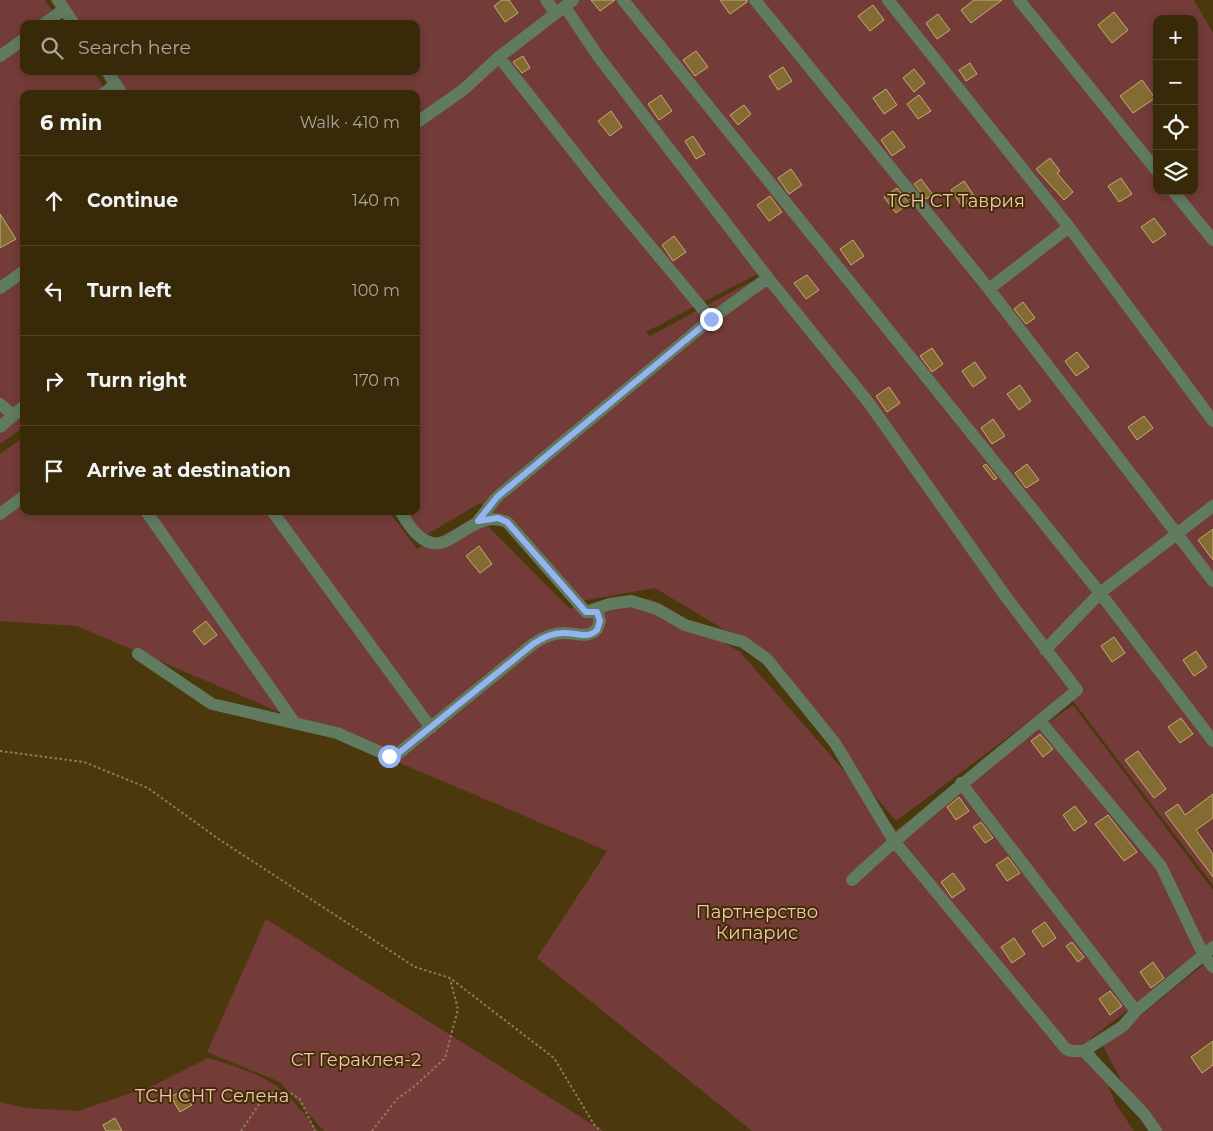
<!DOCTYPE html>
<meta charset="utf-8">
<style>
:root{--surface:#382a09;--page:#3f3212;--text:#f1f3f6;--muted:#aba79c;--line:#52462a}
body{margin:0;font-family:Montserrat,sans-serif;background:var(--page);color:var(--text)}
.controls{position:absolute;right:15px;top:15px;display:grid;overflow:hidden;border-radius:10px;box-shadow:0 2px 8px #0003}
.controls button{width:45px;height:45px;display:grid;place-items:center;padding:0;border:0;border-bottom:1px solid var(--line);background:var(--surface);color:var(--text);font:25px sans-serif}
.stop{position:absolute;width:15px;height:15px;margin:-11px;border:4px solid #95b2f1;border-radius:50%;background:#fff}
.stop.end{background:#95b2f1;border-color:#fff;box-shadow:0 1px 5px #0008}
.list{margin:0;padding:0;list-style:none}
h2{display:flex;justify-content:space-between;align-items:center;height:65px;margin:0;padding:0 20px;font-size:21px}
h2 small{font-size:16px;font-weight:400;color:var(--muted)}
.list li{display:grid;grid-template-columns:32px 1fr auto;gap:15px;align-items:center;box-sizing:border-box;height:90px;padding:0 20px;border-top:1px solid var(--line)}
.list b{display:block;font-size:19px;white-space:nowrap}
.list em{font-size:16px;font-style:normal;color:var(--muted)}
.icon{flex:none;width:28px;height:28px;fill:none;stroke:currentColor;stroke-width:2;stroke-linecap:round;stroke-linejoin:round}
.map{position:relative;flex:none;width:1213px;height:1131px;overflow:hidden}
.search{position:absolute;background:var(--surface);box-shadow:0 2px 8px #0003;left:20px;top:20px;width:400px;height:55px;display:flex;align-items:center;gap:12px;box-sizing:border-box;padding:0 18px;border-radius:10px;color:var(--muted);font-size:19px}
.panel{position:absolute;background:var(--surface);box-shadow:0 2px 8px #0003;left:20px;top:90px;width:400px;height:425px;border-radius:10px}
.map>svg:first-child{display:block}
.green{fill:#733c38;fill-rule:evenodd}
.building{fill:#846b34;stroke:#c7ac74}
.lines{fill:none;stroke-linecap:round;stroke-linejoin:round}
.path{stroke:#8e7d58;stroke-width:2;stroke-dasharray:2.5 2.5;stroke-linecap:butt}
.minor{stroke:#607b60;stroke-width:12}
.route{stroke:#95b2f1;stroke-width:6}
.labels{text-anchor:middle;dominant-baseline:central;stroke-width:4;stroke-linejoin:round;paint-order:stroke}
.park-label{font-size:18px;fill:#f5c3be;stroke:#402e00}
</style>
<div class="map">
<svg width="1213" height="1131" viewBox="0 0 1213 1131">
<rect width="100%" height="100%" fill="#4b380c"/>
<path class="green" d="M0 0H45L61 24H24V71H93L108 94H24V427L0 444Z
M50 0H1194L1213 33V885L1067 693 896 821 745 642 655 588 581 601 480 503 421 538 402 511H416V94H114L99 71H416V24H66ZM1157 19H1194V191H1157ZM759 273 761 276 650 336 646 332Z
M24 437V511H389L417 549 478 516 569 608 650 599 740 652 896 830 1073 705 1213 890V945L1090 1039 1116 1105 1134 1131H752L537 958 607 851 77 626 0 621V454Z
M266 919 603 1131H324L280 1082 207 1052Z
M1213 957V1131H1148L1103 1046Z
M208 1058C231 1065 260 1073 279 1088 294 1100 306 1116 318 1131H0V1102L26 1108 78 1111 155 1085Z"/>
<path class="building" d="M502 0H509L518 13 505 22 494 6Z
M591 0H615L600 11Z
M720 0H747V2L730 14Z
M974 0H1002L971 23 961 10Z
M873 5 884 20 870 31 858 16Z
M1114 12 1128 30 1112 43 1098 25Z
M938 14 950 30 937 39 926 23Z
M696 51 708 67 695 76 683 60Z
M523 56 530 68 522 73 513 62Z
M970 63 977 74 966 81 959 70Z
M783 67 792 81 778 90 769 76Z
M914 69 925 83 914 92 903 78Z
M1142 80 1155 98 1133 113 1120 96Z
M886 89 897 105 884 114 873 98Z
M661 95 672 111 659 120 648 104Z
M919 95 931 111 918 119 907 104Z
M744 105 751 114 738 125 730 115Z
M611 111 622 127 610 136 598 121Z
M893 131 905 147 892 156 881 140Z
M693 136 705 154 696 159 685 141Z
M1050 158 1060 171 1057 173 1073 192 1064 200 1036 169Z
M791 169 802 185 789 194 778 178Z
M1121 178 1132 194 1119 202 1108 186Z
M921 179 933 195 926 199 914 184Z
M964 181 975 197 962 206 951 190Z
M897 188 909 203 896 213 884 197Z
M770 196 782 212 769 221 757 205Z
M0 214 16 239 0 248Z
M1154 218 1166 234 1153 243 1141 227Z
M674 236 686 252 673 261 662 245Z
M853 240 864 256 851 265 840 249Z
M807 275 819 290 806 299 794 283Z
M1023 302 1035 318 1026 324 1014 309Z
M932 348 943 364 932 372 920 356Z
M1077 352 1089 367 1076 376 1065 361Z
M975 362 986 378 973 387 962 371Z
M1020 385 1031 401 1019 410 1007 394Z
M889 387 900 403 887 412 876 396Z
M1144 416 1153 428 1137 440 1128 427Z
M993 419 1005 436 992 444 981 428Z
M986 464 997 478 994 480 983 466Z
M1027 464 1039 480 1026 488 1015 473Z
M1213 529V560L1198 540Z
M479 546 492 564 480 573 466 556Z
M206 621 217 635 204 645 193 631Z
M1114 637 1125 653 1112 662 1101 646Z
M1196 651 1207 667 1194 676 1183 660Z
M1181 718 1193 734 1180 743 1168 727Z
M1040 734 1053 749 1043 757 1031 741Z
M1138 751 1166 789 1154 798 1125 760Z
M1213 794V818L1196 830 1213 854V877L1165 813 1178 804 1185 815Z
M959 797 969 811 956 820 947 807Z
M1075 806 1087 822 1074 831 1063 815Z
M1108 815 1137 852 1124 861 1095 824Z
M981 822 993 838 985 843 973 827Z
M1008 857 1020 873 1007 881 996 865Z
M953 873 965 889 952 898 941 882Z
M1045 922 1056 938 1043 947 1032 931Z
M1014 938 1025 954 1012 963 1001 947Z
M1072 942 1084 957 1078 962 1066 946Z
M1153 962 1164 978 1151 988 1140 972Z
M1110 991 1122 1006 1110 1015 1099 999Z
M1213 1041V1065L1202 1073 1191 1057Z
M183 1090 192 1105 180 1112 171 1097Z
M115 1118 122 1131H106L103 1125Z"/>
<g class="lines">
<path class="path" d="M0 751 84 762 148 788 220 840 415 967 450 978 554 1058 595 1126 601 1131
M241 1131 267 1093 289 1092 300 1099 315 1131
M372 1131 397 1099 415 1086 445 1058 458 1009 450 979"/>
<path class="minor" d="M58 0 74 24
M546 0 556 13
M623 0 1100 593 1213 741
M755 0 989 289 1213 581
M888 0 1069 227 1213 421
M1019 0 1157 171
M565 7 598 56 768 278 869 403 1006 597 1077 690C1001 753 924 813 852 880
M44 24 64 9
M0 56 24 39
M499 57 607 194 711 319
M107 71 122 94
M103 94 116 84
M416 123 463 90 499 57 573 0
M1173 191 1213 240
M0 288 24 271
M989 289 1069 227
M0 404 13 415
M0 427 24 406
M146 511 294 722
M272 511 431 728
M0 514 24 496
M478 521 497 497 711 319 768 278
M586 612 610 604 631 601 657 609 685 625 743 642 767 659 835 743 894 841 1066 1049 1072 1051H1084L1123 1026 1136 1011 1213 947
M1045 650 1100 593 1213 506
M138 654 212 704 337 733 389 756 400 752 533 644C542 638 551 633 563 633 575 632 586 640 597 629L600 621 597 612H586L507 522C469 506 449 563 419 536 411 530 406 520 400 511
M1040 721 1161 866 1203 954 1213 967
M961 783 1136 1011
M1084 1051 1144 1114 1156 1131"/>
</g>
<g class="lines">
<path class="route" d="M389 756 400 752 533 644C542 638 551 633 563 633 575 632 587 640 597 630L600 621 597 612H586L507 522 498 518 478 521 497 497 711 319"/>
</g>
<g class="labels">
<g class="park-label">
<text x="956" y="201">ТСН СТ Таврия</text>
<text x="757" y="912">Партнерство<tspan x="757" dy="21">Кипарис</tspan></text>
<text x="356" y="1060">СТ Гераклея-2</text>
<text x="212" y="1096">ТСН СНТ Селена</text>
</g>
</g>
</svg>
<div class="controls">
<button>+</button>
<button>−</button>
<button><svg class="icon" aria-label="locate" viewBox="0 0 24 24"><circle cx="12" cy="12" r="6"/><path d="M12 2v4M12 18v4M2 12h4M18 12h4"/></svg></button>
<button><svg class="icon" aria-label="layers" viewBox="0 0 24 24"><path d="M12 4l9 5-9 5-9-5zM3 14l9 5 9-5"/></svg></button>
</div>
<div class="stop" style="left:389px;top:756px"></div>
<div class="stop end" style="left:711px;top:319px"></div>
<div class="search"><svg class="icon" aria-label="search" viewBox="0 0 24 24"><circle cx="10" cy="10" r="6"/><path d="M15 15l6 6"/></svg>Search here</div>
<section class="panel">
<h2>6 min<small>Walk · 410 m</small></h2>
<ul class="list">
<li><svg class="icon" aria-label="ahead" viewBox="0 0 24 24"><path d="M12 20V5M6 11l6-6 6 6"/></svg><div><b>Continue</b></div><em>140 m</em></li>
<li><svg class="icon" aria-label="left" viewBox="0 0 24 24"><path d="M17 20v-9H6M10 6l-5 5 5 5"/></svg><div><b>Turn left</b></div><em>100 m</em></li>
<li><svg class="icon" aria-label="right" viewBox="0 0 24 24"><path d="M7 20v-9h11M14 6l5 5-5 5"/></svg><div><b>Turn right</b></div><em>170 m</em></li>
<li><svg class="icon" aria-label="arrive" viewBox="0 0 24 24"><path d="M6 21V4h12l-3 4 3 4H6"/></svg><div><b>Arrive at destination</b></div></li>
</ul>
</section>
</div>
